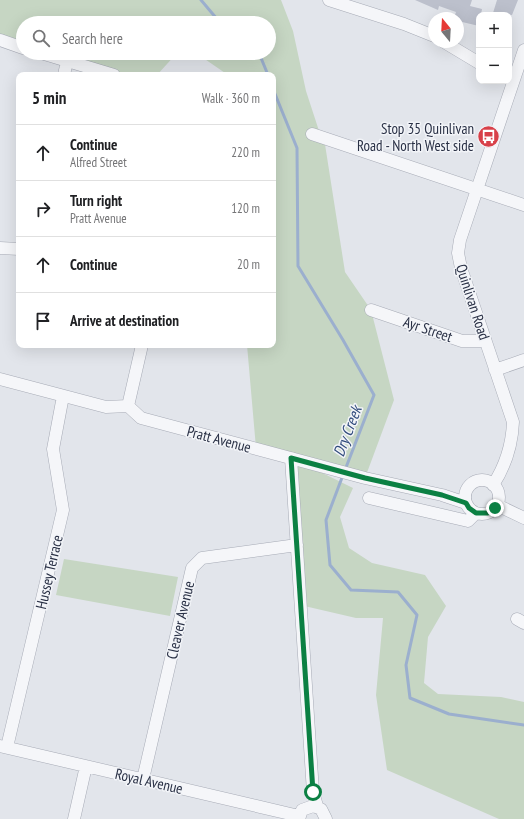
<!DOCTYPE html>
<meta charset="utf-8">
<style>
:root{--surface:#fff;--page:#f2f2f2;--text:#202124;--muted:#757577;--line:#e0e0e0}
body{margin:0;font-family:"PT Sans Narrow",sans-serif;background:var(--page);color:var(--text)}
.controls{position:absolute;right:12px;top:12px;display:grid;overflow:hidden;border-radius:8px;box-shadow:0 4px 16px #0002}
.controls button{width:36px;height:36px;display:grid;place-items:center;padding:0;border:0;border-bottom:1px solid var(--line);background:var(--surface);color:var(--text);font:20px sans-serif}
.compass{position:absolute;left:428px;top:12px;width:36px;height:36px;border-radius:50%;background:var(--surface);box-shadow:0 4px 16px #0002;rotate:342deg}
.stop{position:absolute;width:12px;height:12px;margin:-9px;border:3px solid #0b8043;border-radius:50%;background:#fff}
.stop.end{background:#0b8043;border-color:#fff;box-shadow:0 1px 4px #0008}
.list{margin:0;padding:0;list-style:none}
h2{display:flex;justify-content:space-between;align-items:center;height:52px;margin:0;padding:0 16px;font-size:17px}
h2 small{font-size:13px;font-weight:400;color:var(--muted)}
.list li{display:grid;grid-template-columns:26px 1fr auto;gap:12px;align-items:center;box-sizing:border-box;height:56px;padding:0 16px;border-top:1px solid var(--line)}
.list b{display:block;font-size:15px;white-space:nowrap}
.list p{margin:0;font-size:13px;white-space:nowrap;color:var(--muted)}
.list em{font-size:13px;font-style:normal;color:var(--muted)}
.icon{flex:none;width:22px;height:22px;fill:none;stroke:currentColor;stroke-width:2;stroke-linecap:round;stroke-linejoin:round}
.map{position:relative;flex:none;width:524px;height:819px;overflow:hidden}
.search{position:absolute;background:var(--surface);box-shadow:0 4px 16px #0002;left:16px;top:16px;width:260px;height:44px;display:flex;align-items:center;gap:10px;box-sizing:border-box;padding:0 14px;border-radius:22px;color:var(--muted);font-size:15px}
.panel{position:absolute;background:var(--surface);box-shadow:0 4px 16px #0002;left:16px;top:72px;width:260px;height:276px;border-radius:8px}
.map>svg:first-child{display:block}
.green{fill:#c6d6c3}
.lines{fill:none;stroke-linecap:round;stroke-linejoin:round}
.stream{stroke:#9bafce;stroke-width:3}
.building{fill:#bcc0cc}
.minor-casing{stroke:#a7abb6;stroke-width:13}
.minor{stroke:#f5f6f9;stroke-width:12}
.route{stroke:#0b8043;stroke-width:5}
.labels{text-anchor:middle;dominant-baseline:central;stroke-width:3;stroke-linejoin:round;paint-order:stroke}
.poi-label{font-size:15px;fill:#293045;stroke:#f2f4f8;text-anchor:end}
.street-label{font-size:15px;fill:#293045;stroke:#f2f4f8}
.water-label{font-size:16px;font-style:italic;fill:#304b7c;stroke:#f2f4f8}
</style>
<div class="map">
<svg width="524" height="819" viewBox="0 0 524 819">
<rect width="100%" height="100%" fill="#e2e5eb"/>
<path class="green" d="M0 0H281L293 31 306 91 321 137 324 138 345 272 371 310 394 400 365 478 294 459 353 488 340 517 349 548 372 563 425 575 446 606 428 637 424 683 438 694 501 697 524 702V819H499L387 770 376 695 383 618H356L300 605 291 458 256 448 247 345H273V75H228L196 53H269V23H23V47L0 40Z
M43 53H177L157 75H115Z
M64 559 178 577 170 616 56 595Z"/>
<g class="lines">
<path class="stream" d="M201 0 217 19 224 23
M259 53 268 75
M273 89 297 148 298 266 343 340 374 395 345 470
M343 475 326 520 330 565 351 590 398 592 417 615 406 665 410 698 449 714 524 725"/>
</g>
<path class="building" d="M415 0H472L470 6 482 9 481 15H479V26L458 21V18H454L456 12 439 6 438 10Z
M497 0H518L512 15 493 13Z"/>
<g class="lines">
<defs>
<path id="minor" d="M329 0 404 24 434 36
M0 40 23 48
M444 42 479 63
M41 53 114 75
M64 75 67 61
M312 134 524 205
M0 248 19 249
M371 310 462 341H485
M495 370 524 360
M0 379 106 407 128 406 141 418 365 478 442 495 466 503
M128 406 142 345
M291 458 313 792 317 806
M465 497a17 17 0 1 1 34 0a17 17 0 1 1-34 0Z
M493 485C506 465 512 446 513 422L461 268 458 253 460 240 524 50
M369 498 468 521 476 513
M497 505 524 518
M517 619 524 623
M0 746 299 816
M7 747 63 510 53 449 63 396
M143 779 192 568 202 558 297 545
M74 819 86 766
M299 819 302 810 313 806 321 809 326 819"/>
</defs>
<use href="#minor" class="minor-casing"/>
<use href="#minor" class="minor"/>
</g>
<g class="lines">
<path class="route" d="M313 792 291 458 365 478 442 495 466 503 469 508 476 513H488L495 508"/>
</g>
<defs>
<symbol id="bus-disc" viewBox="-11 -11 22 22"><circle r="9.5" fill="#d84049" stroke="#f2f4f8"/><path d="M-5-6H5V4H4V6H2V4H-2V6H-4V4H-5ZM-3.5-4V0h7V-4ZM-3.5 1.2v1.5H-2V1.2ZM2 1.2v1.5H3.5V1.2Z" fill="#fff"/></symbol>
</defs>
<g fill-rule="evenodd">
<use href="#bus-disc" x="476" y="124" width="25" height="25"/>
</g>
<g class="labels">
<g class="poi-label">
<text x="474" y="128">Stop 35 Quinlivan<tspan x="474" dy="17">Road - North West side</tspan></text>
</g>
<g class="street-label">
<text transform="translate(473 302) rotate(72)">Quinlivan Road</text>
<text transform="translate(428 329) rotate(19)">Ayr Street</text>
<text transform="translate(219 439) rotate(15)">Pratt Avenue</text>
<text transform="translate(49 572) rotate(-77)">Hussey Terrace</text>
<text transform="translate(180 620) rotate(-77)">Cleaver Avenue</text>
<text transform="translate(149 781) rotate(13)">Royal Avenue</text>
</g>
<g class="water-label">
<text transform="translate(347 431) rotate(-69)">Dry Creek</text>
</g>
</g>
</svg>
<div class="controls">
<button>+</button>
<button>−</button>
</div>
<svg class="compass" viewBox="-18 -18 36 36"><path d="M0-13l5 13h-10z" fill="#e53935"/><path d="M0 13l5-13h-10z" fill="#757577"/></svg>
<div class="stop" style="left:313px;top:792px"></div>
<div class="stop end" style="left:495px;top:508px"></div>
<div class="search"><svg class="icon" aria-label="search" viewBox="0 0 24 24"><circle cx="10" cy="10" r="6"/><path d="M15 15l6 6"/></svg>Search here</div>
<section class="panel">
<h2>5 min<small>Walk · 360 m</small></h2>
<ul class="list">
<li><svg class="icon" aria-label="ahead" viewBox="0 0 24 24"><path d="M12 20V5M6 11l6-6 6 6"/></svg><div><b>Continue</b><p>Alfred Street</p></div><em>220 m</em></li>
<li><svg class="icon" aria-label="right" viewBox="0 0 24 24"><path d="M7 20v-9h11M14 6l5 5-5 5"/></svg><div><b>Turn right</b><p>Pratt Avenue</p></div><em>120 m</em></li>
<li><svg class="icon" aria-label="ahead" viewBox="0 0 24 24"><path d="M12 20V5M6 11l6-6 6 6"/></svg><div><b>Continue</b></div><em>20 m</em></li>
<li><svg class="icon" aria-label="arrive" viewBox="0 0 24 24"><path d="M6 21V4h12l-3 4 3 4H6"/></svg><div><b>Arrive at destination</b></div></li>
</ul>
</section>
</div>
